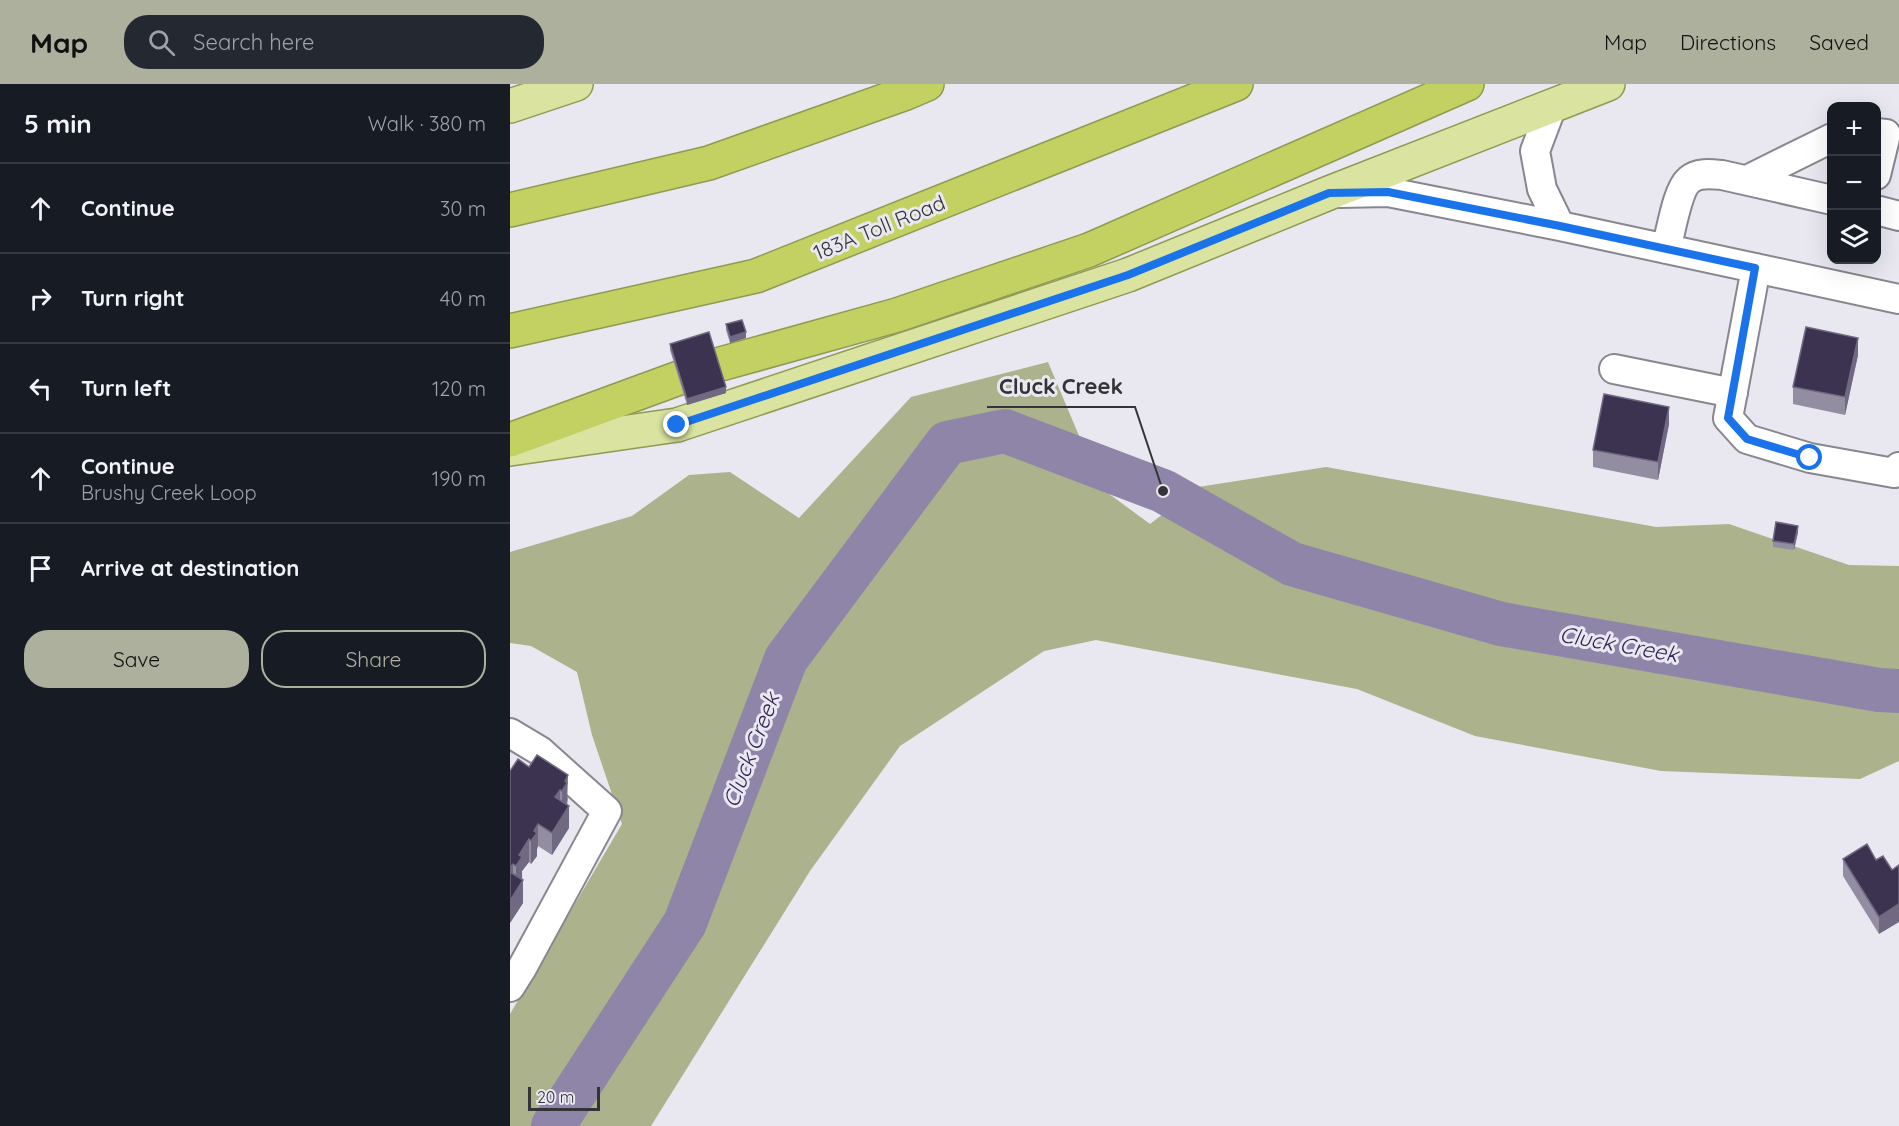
<!DOCTYPE html>
<meta charset="utf-8">
<style>
:root{--surface:#171b24;--page:#242831;--text:#f1f3f6;--muted:#9ea1a6;--line:#363941;--accent:#acb09c}
body{margin:0;font-family:Quicksand,sans-serif;background:var(--page);color:var(--text)}
.controls{position:absolute;right:18px;top:18px;display:grid;overflow:hidden;border-radius:12px;box-shadow:0 6px 24px #0002}
.controls button{width:54px;height:54px;display:grid;place-items:center;padding:0;border:0;border-bottom:2px solid var(--line);background:var(--surface);color:var(--text);font:30px sans-serif}
.scale{position:absolute;left:18px;bottom:15px;width:72px;box-sizing:border-box;padding-left:6px;border:3px solid #343337;border-top:0;font-size:16px;line-height:21px;white-space:nowrap;color:#343337;-webkit-text-stroke:4px #e9e7f0;paint-order:stroke}
.stop{position:absolute;width:18px;height:18px;margin:-14px;border:4px solid #1a73e8;border-radius:50%;background:#fff}
.stop.end{background:#1a73e8;border-color:#fff;box-shadow:0 2px 6px #0008}
.list{margin:0;padding:0;list-style:none}
h2{display:flex;justify-content:space-between;align-items:center;height:78px;margin:0;padding:0 24px;font-size:26px}
h2 small{font-size:20px;font-weight:400;color:var(--muted)}
.list li{display:grid;grid-template-columns:39px 1fr auto;gap:18px;align-items:center;box-sizing:border-box;height:90px;padding:0 24px;border-top:2px solid var(--line)}
.list b{display:block;font-size:22px;white-space:nowrap}
.list p{margin:0;font-size:20px;white-space:nowrap;color:var(--muted)}
.list em{font-size:20px;font-style:normal;color:var(--muted)}
.actions{display:flex;gap:12px;padding:18px 24px}
.actions a{flex:1;padding:14px 0;border:2px solid var(--accent);border-radius:24px;text-align:center;font-size:21px;color:var(--accent)}
.actions .main{background:var(--accent);color:#111}
.icon{flex:none;width:33px;height:33px;fill:none;stroke:currentColor;stroke-width:2;stroke-linecap:round;stroke-linejoin:round}
.map{position:relative;flex:none;width:1389px;height:1042px;overflow:hidden}
header{display:flex;align-items:center;gap:36px;box-sizing:border-box;height:84px;padding:0 30px;background:var(--accent);color:#111}
header strong{font-size:28px}
nav{display:flex;gap:33px;margin-inline-start:auto;font-size:21px}
.search{width:420px;height:54px;background:var(--page);display:flex;align-items:center;gap:15px;box-sizing:border-box;padding:0 21px;border-radius:24px;color:var(--muted);font-size:22px}
main{display:flex}
aside{flex:1;background:var(--surface)}
.map>svg:first-child{display:block}
.forest{fill:#abb28c}
.lines{fill:none;stroke-linecap:round;stroke-linejoin:round}
.river{stroke:#8f85a8;stroke-width:44}
.minor-casing{stroke:#88868e;stroke-width:32}
.major-casing{stroke:#909a52;stroke-width:36}
.highway-casing{stroke:#909a52;stroke-width:36}
.minor{stroke:#fff;stroke-width:28}
.major{stroke:#dae3a0;stroke-width:33}
.highway{stroke:#c2d161;stroke-width:33}
.wall{fill:#928da0}
.shaded-wall{fill:#706981}
.building{fill:#3c3351;stroke:#706981;stroke-width:1.5}
.route{stroke:#1a73e8;stroke-width:8}
.labels{text-anchor:middle;dominant-baseline:central;stroke-width:6;stroke-linejoin:round;paint-order:stroke}
.street-label{font-size:21px;fill:#343337;stroke:#e9e7f0}
.water-label{font-size:22px;font-style:italic;fill:#342453;stroke:#e9e7f0}
.leader{fill:none;stroke:#343337;stroke-width:2}
.callout-dot{fill:#343337;stroke:#e9e7f0;stroke-width:2}
.callout-label{font-size:22px;text-anchor:middle;font-weight:bold;fill:#343337;stroke:#e9e7f0;stroke-width:6;stroke-linejoin:round;paint-order:stroke}
</style>
<header>
<strong>Map</strong>
<div class="search"><svg class="icon" aria-label="search" viewBox="0 0 24 24"><circle cx="10" cy="10" r="6"/><path d="M15 15l6 6"/></svg>Search here</div>
<nav><a>Map</a><a>Directions</a><a>Saved</a></nav>
</header>
<main>
<aside>
<h2>5 min<small>Walk · 380 m</small></h2>
<ul class="list">
<li><svg class="icon" aria-label="ahead" viewBox="0 0 24 24"><path d="M12 20V5M6 11l6-6 6 6"/></svg><div><b>Continue</b></div><em>30 m</em></li>
<li><svg class="icon" aria-label="right" viewBox="0 0 24 24"><path d="M7 20v-9h11M14 6l5 5-5 5"/></svg><div><b>Turn right</b></div><em>40 m</em></li>
<li><svg class="icon" aria-label="left" viewBox="0 0 24 24"><path d="M17 20v-9H6M10 6l-5 5 5 5"/></svg><div><b>Turn left</b></div><em>120 m</em></li>
<li><svg class="icon" aria-label="ahead" viewBox="0 0 24 24"><path d="M12 20V5M6 11l6-6 6 6"/></svg><div><b>Continue</b><p>Brushy Creek Loop</p></div><em>190 m</em></li>
<li><svg class="icon" aria-label="arrive" viewBox="0 0 24 24"><path d="M6 21V4h12l-3 4 3 4H6"/></svg><div><b>Arrive at destination</b></div></li>
</ul>
<div class="actions"><a class="main">Save</a><a>Share</a></div>
</aside>
<div class="map">
<svg width="1389" height="1042" viewBox="0 0 1389 1042">
<rect width="100%" height="100%" fill="#e9e7f0"/>
<path class="forest" d="M538 278 591 404 640 440 688 403 816 383 1146 443 1219 440 1339 481 1389 482V677L1350 695 1151 687 965 652 847 605 586 556 534 567 390 662 300 787 141 1042H0V930L112 740 82 651 67 588 21 562 0 559V468L122 432 179 391 220 388 289 434 401 313Z"/>
<g class="lines">
<path class="river" d="M43 1042 175 839 276 575 437 359 495 347 653 407 782 480 991 540 1369 606 1389 607"/>
<defs>
<path id="minor" d="M1042 22 1025 67 1032 105 1050 142
M1366 49 1376 50 1366 91
M1237 96 1322 54
M830 109 878 108 1050 142 1389 215
M1366 126 1389 132
M1156 165C1161 148 1167 106 1179 96 1188 88 1202 90 1212 91L1322 116
M1246 184 1218 334 1237 355 1300 374 1384 389 1389 383
M1104 285 1223 309
M0 649 30 667 97 727 12 884 0 903"/>
<path id="major" d="M0 22 66 0
M0 365 167 341 618 191 819 109 1098 0"/>
<path id="highway" d="M0 126 199 79 396 9 417 0
M0 247 246 192 726 0
M207 281 387 231 579 166 957 0
M0 356 169 294"/>
</defs>
<use href="#minor" class="minor-casing"/>
<use href="#major" class="major-casing"/>
<use href="#highway" class="highway-casing"/>
<use href="#minor" class="minor"/>
<use href="#major" class="major"/>
<use href="#highway" class="highway"/>
</g>
<path class="wall" d="M216 240 236 254 220 259 216 246Z
M160 260 216 309 177 321 160 266Z
M1348 271 1335 331 1283 320V303Z
M1159 340 1148 396 1083 383V366Z
M1288 448 1284 466 1263 463V457Z
M27 671 58 714 57 720 59 744 42 771 28 762 27 765V772L21 780 19 778 12 787 13 819 0 839V687L19 683Z
M1333 775 1366 776 1382 786 1369 850 1333 792Z"/>
<path class="shaded-wall" d="M236 248V254L220 259V253Z
M1348 254V271L1335 331V313Z
M216 303V309L177 321V315Z
M1159 323V340L1148 396V378Z
M1288 442V448L1284 466V460Z
M58 691 57 722 52 730V707L55 697Z
M50 706V728L45 713Z
M59 722V744L42 771V749Z
M28 740V762L27 765V772L21 780V757L24 747Z
M19 755V778L12 787V795L6 805V782L9 771Z
M3 780V802L0 807V784Z
M13 796V819L0 839V817Z
M1389 820V838L1369 850V833Z"/>
<path class="building" d="M232 236 236 248 220 253 216 240Z
M1296 243 1348 254 1335 313 1283 303Z
M199 248 216 303 177 315 160 260Z
M1094 310 1159 323 1148 378 1083 366Z
M1266 438 1288 442 1284 460 1263 457Z
M27 671 58 691 55 697 57 699 52 707 50 706 45 713 59 722 42 749 28 740 24 747 27 749 21 757 19 755 9 771 12 773 6 782 3 780 0 784V687L8 675 19 683Z
M1357 760 1366 776 1373 772 1382 786 1389 781V820L1369 833 1333 775Z
M0 788 13 796 0 817Z"/>
<g class="lines">
<path class="route" d="M167 341 618 191 819 109 878 108 1050 142 1245 184 1218 334 1237 355 1300 374"/>
</g>
<g class="labels">
<g class="street-label">
<text transform="translate(369 143) rotate(-22)">183A Toll Road</text>
</g>
<g class="water-label">
<text transform="translate(1109 560) rotate(10)">Cluck Creek</text>
<text transform="translate(241 666) rotate(-69)">Cluck Creek</text>
</g>
</g>
<path class="leader" d="M653 407L625 323H477"/>
<circle class="callout-dot" cx="653" cy="407" r="6"/>
<g class="callout-label">
<text x="551" y="310">Cluck Creek</text>
</g>
</svg>
<div class="controls">
<button>+</button>
<button>−</button>
<button><svg class="icon" aria-label="layers" viewBox="0 0 24 24"><path d="M12 4l9 5-9 5-9-5zM3 14l9 5 9-5"/></svg></button>
</div>
<div class="scale">20 m</div>
<div class="stop" style="left:1300px;top:374px"></div>
<div class="stop end" style="left:167px;top:341px"></div>
</div>
</main>
